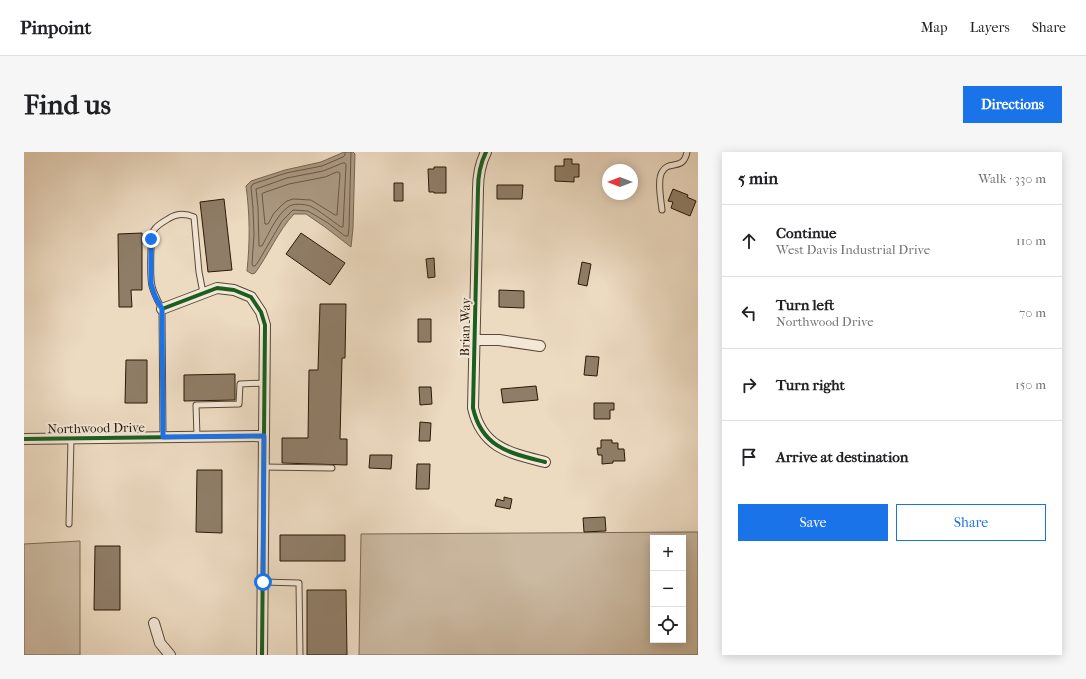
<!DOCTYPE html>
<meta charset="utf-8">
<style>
:root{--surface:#fff;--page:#f6f6f6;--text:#202124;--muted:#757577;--line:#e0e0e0;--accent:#1a73e8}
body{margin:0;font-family:"IM FELL French Canon",serif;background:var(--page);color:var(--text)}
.controls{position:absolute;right:12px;bottom:12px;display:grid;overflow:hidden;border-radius:0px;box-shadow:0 2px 10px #0003}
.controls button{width:36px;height:36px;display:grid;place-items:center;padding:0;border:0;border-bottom:1px solid var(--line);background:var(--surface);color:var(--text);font:20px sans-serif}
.compass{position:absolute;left:578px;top:12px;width:36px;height:36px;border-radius:50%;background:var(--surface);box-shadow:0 2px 10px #0003;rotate:270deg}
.stop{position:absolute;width:12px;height:12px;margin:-9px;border:3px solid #1a73e8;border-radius:50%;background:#fff}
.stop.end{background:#1a73e8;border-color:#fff;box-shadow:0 1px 4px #0008}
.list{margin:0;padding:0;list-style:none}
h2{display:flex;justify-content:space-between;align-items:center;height:52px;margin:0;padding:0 16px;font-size:17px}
h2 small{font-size:13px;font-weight:400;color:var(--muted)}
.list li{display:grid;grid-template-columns:26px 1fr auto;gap:12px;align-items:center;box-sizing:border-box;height:72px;padding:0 16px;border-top:1px solid var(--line)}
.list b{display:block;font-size:15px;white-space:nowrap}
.list p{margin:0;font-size:13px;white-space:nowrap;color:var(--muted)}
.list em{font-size:13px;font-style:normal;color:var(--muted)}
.actions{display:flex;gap:8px;padding:12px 16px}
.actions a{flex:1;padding:9px 0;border:1px solid var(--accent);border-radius:0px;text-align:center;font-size:14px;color:var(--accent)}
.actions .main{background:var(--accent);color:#fff}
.icon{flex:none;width:22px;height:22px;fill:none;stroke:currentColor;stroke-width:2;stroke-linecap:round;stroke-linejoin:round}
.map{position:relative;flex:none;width:674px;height:503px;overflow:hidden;border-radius:0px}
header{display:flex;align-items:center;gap:24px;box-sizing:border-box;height:56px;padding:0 20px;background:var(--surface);border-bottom:1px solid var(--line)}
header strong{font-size:19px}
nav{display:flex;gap:22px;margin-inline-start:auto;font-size:14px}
.intro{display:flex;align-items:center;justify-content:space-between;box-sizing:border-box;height:96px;padding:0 24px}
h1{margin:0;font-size:28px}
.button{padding:10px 18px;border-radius:0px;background:var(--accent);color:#fff;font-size:14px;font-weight:700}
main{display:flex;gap:24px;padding:0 24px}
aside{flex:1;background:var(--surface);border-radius:0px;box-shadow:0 2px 10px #0003}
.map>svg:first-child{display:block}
.green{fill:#cbb9a1;stroke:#7b6954;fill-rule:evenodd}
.water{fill:#aa9881;stroke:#776550}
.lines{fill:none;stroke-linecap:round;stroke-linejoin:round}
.shore{stroke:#6a5844;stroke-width:1}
.building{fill:#8f7d67;stroke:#2b1906}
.lane-casing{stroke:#5b4935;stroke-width:7}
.street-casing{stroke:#5b4935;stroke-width:12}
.lane{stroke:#f3e7d7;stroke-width:5}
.street{stroke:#f3e7d7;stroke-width:10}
.cycleway-casing{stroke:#f3e7d7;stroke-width:6}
.cycleway{stroke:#1b5e20;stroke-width:4}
.route{stroke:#1a73e8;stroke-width:5}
.labels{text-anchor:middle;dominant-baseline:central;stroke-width:4;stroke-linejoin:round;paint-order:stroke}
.street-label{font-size:13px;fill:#2b1906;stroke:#f3e7d7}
</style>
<header>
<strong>Pinpoint</strong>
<nav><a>Map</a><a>Layers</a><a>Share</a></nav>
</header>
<div class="intro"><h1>Find us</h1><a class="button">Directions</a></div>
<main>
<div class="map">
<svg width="674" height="503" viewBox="0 0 674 503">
<rect width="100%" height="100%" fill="#ecdac1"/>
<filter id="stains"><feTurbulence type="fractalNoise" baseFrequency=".005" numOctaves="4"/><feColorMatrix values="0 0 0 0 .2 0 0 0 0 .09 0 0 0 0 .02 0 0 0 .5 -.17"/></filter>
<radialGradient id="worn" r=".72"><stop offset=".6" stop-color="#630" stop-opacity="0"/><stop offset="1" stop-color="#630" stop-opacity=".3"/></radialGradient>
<path class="green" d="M674 380V503H335L337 382ZM629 386H659V488H629Z
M56 389V503H0V392Z"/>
<path class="water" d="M320 0H329L331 2 329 76 327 95 301 75 282 62H270C254 79 245 102 231 121L228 122 223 119C226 90 226 63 222 34L227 29 261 18 297 10Z"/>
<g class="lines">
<path class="shore" d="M321 0V3L319 5 298 14 262 21 229 32 227 35 229 56 230 83 228 112 229 114H231L234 110 258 69 269 58 284 59 304 71 321 84H324L325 76 327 0
M319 11H321L322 13 319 75H317C308 69 295 58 286 54 280 52 269 51 264 55 252 64 245 81 238 94H235L234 56 232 37 263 26 299 19Z
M313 20H315L316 22 313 63H311L287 48 269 47 263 49 259 52 250 61 244 72H241L238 42 239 41 265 32 301 25Z"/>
</g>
<path class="building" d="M540 7H548V12H555V25H550V30L531 29V14H540Z
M410 15H422V41H410V40H405L404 17H410Z
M370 31H379V49H370Z
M473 33H499L498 47H473Z
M649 37 664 43 663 45 672 49 666 64 647 56 649 50 644 49Z
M200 47 208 118 184 120 176 50Z
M118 81V138H107L108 155H95L94 82Z
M277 81 321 111 306 133 262 102Z
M410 106 411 125 404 126 402 107Z
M558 110 567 112 563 134 554 132Z
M475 138 500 139V156L475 155Z
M296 152H322L321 206H318L316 287H323V313L258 311V286H284L285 218H294Z
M394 167H407V190H394Z
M562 204 575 205 573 224 560 223Z
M102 208H123V251H101Z
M211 222V248L160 249V223Z
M512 234 514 248 479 251 477 237Z
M395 235H407L408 252 396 253Z
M570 251H590V258H586V267H570Z
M396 270 407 271 406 289H395Z
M577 288H588V291H594V297H600L601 309H589V311L578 312V303H574L573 296H577Z
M346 303H368L367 317 345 316Z
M393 312H406L405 337H392Z
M173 318H198V381L172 380Z
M480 345 488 347 486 357 471 354 473 347 480 349Z
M581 365 582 379 560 380 559 366Z
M256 383H321V409H256Z
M71 394H96V458H70Z
M283 438H322L323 503H283Z"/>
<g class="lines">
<defs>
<path id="lane" d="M638 58C637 48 633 28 638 20 645 7 659 20 663 0
M139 285 138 157C134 149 130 142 128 134 126 126 126 84 130 78 133 73 139 70 144 67 153 61 161 61 170 65L175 120 179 141
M173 285 172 253 215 252 216 232 240 231
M239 315 308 316
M45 372 47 286
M239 430 275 431 276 503"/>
<path id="street" d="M462 0C456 12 454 23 454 37L449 256C458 296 486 301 521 310
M138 157 193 136 210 138 227 145 237 160 241 173 238 503
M450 188H475L516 194
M0 287 240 284
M130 471 136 491 146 503"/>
</defs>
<use href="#lane" class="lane-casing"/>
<use href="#street" class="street-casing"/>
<use href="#lane" class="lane"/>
<use href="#street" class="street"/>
<defs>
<path id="cycleway" d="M462 0C456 12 454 23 454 37L449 256C458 296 486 301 521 310
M138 157 193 136 210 138 227 145 237 160 241 173 238 503
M0 287 240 284"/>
</defs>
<use href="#cycleway" class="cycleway-casing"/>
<use href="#cycleway" class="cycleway"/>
</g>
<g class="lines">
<path class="route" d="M127 87V132L131 144 138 157 139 285 240 284 239 430"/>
</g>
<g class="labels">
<g class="street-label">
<text transform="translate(441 175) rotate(-89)">Brian Way</text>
<text transform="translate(72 276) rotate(-1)">Northwood Drive</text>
</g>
</g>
<rect width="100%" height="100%" filter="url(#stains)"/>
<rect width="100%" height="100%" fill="url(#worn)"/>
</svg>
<div class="controls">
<button>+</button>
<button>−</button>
<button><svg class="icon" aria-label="locate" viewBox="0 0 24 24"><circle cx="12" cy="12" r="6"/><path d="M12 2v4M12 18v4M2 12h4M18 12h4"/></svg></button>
</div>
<svg class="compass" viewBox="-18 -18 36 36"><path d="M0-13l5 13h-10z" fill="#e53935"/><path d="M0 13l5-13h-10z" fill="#757577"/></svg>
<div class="stop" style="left:239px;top:430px"></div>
<div class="stop end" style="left:127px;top:87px"></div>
</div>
<aside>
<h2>5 min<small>Walk · 330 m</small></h2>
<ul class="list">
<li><svg class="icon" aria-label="ahead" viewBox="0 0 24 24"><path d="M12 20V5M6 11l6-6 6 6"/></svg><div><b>Continue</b><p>West Davis Industrial Drive</p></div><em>110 m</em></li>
<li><svg class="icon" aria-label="left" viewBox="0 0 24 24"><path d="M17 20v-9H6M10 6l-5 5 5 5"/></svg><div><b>Turn left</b><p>Northwood Drive</p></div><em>70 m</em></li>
<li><svg class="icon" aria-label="right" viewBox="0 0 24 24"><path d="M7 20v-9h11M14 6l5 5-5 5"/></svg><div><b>Turn right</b></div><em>150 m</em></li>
<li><svg class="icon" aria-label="arrive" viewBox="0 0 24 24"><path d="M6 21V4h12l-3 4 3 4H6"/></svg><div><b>Arrive at destination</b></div></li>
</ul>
<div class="actions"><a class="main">Save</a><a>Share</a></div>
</aside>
</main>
